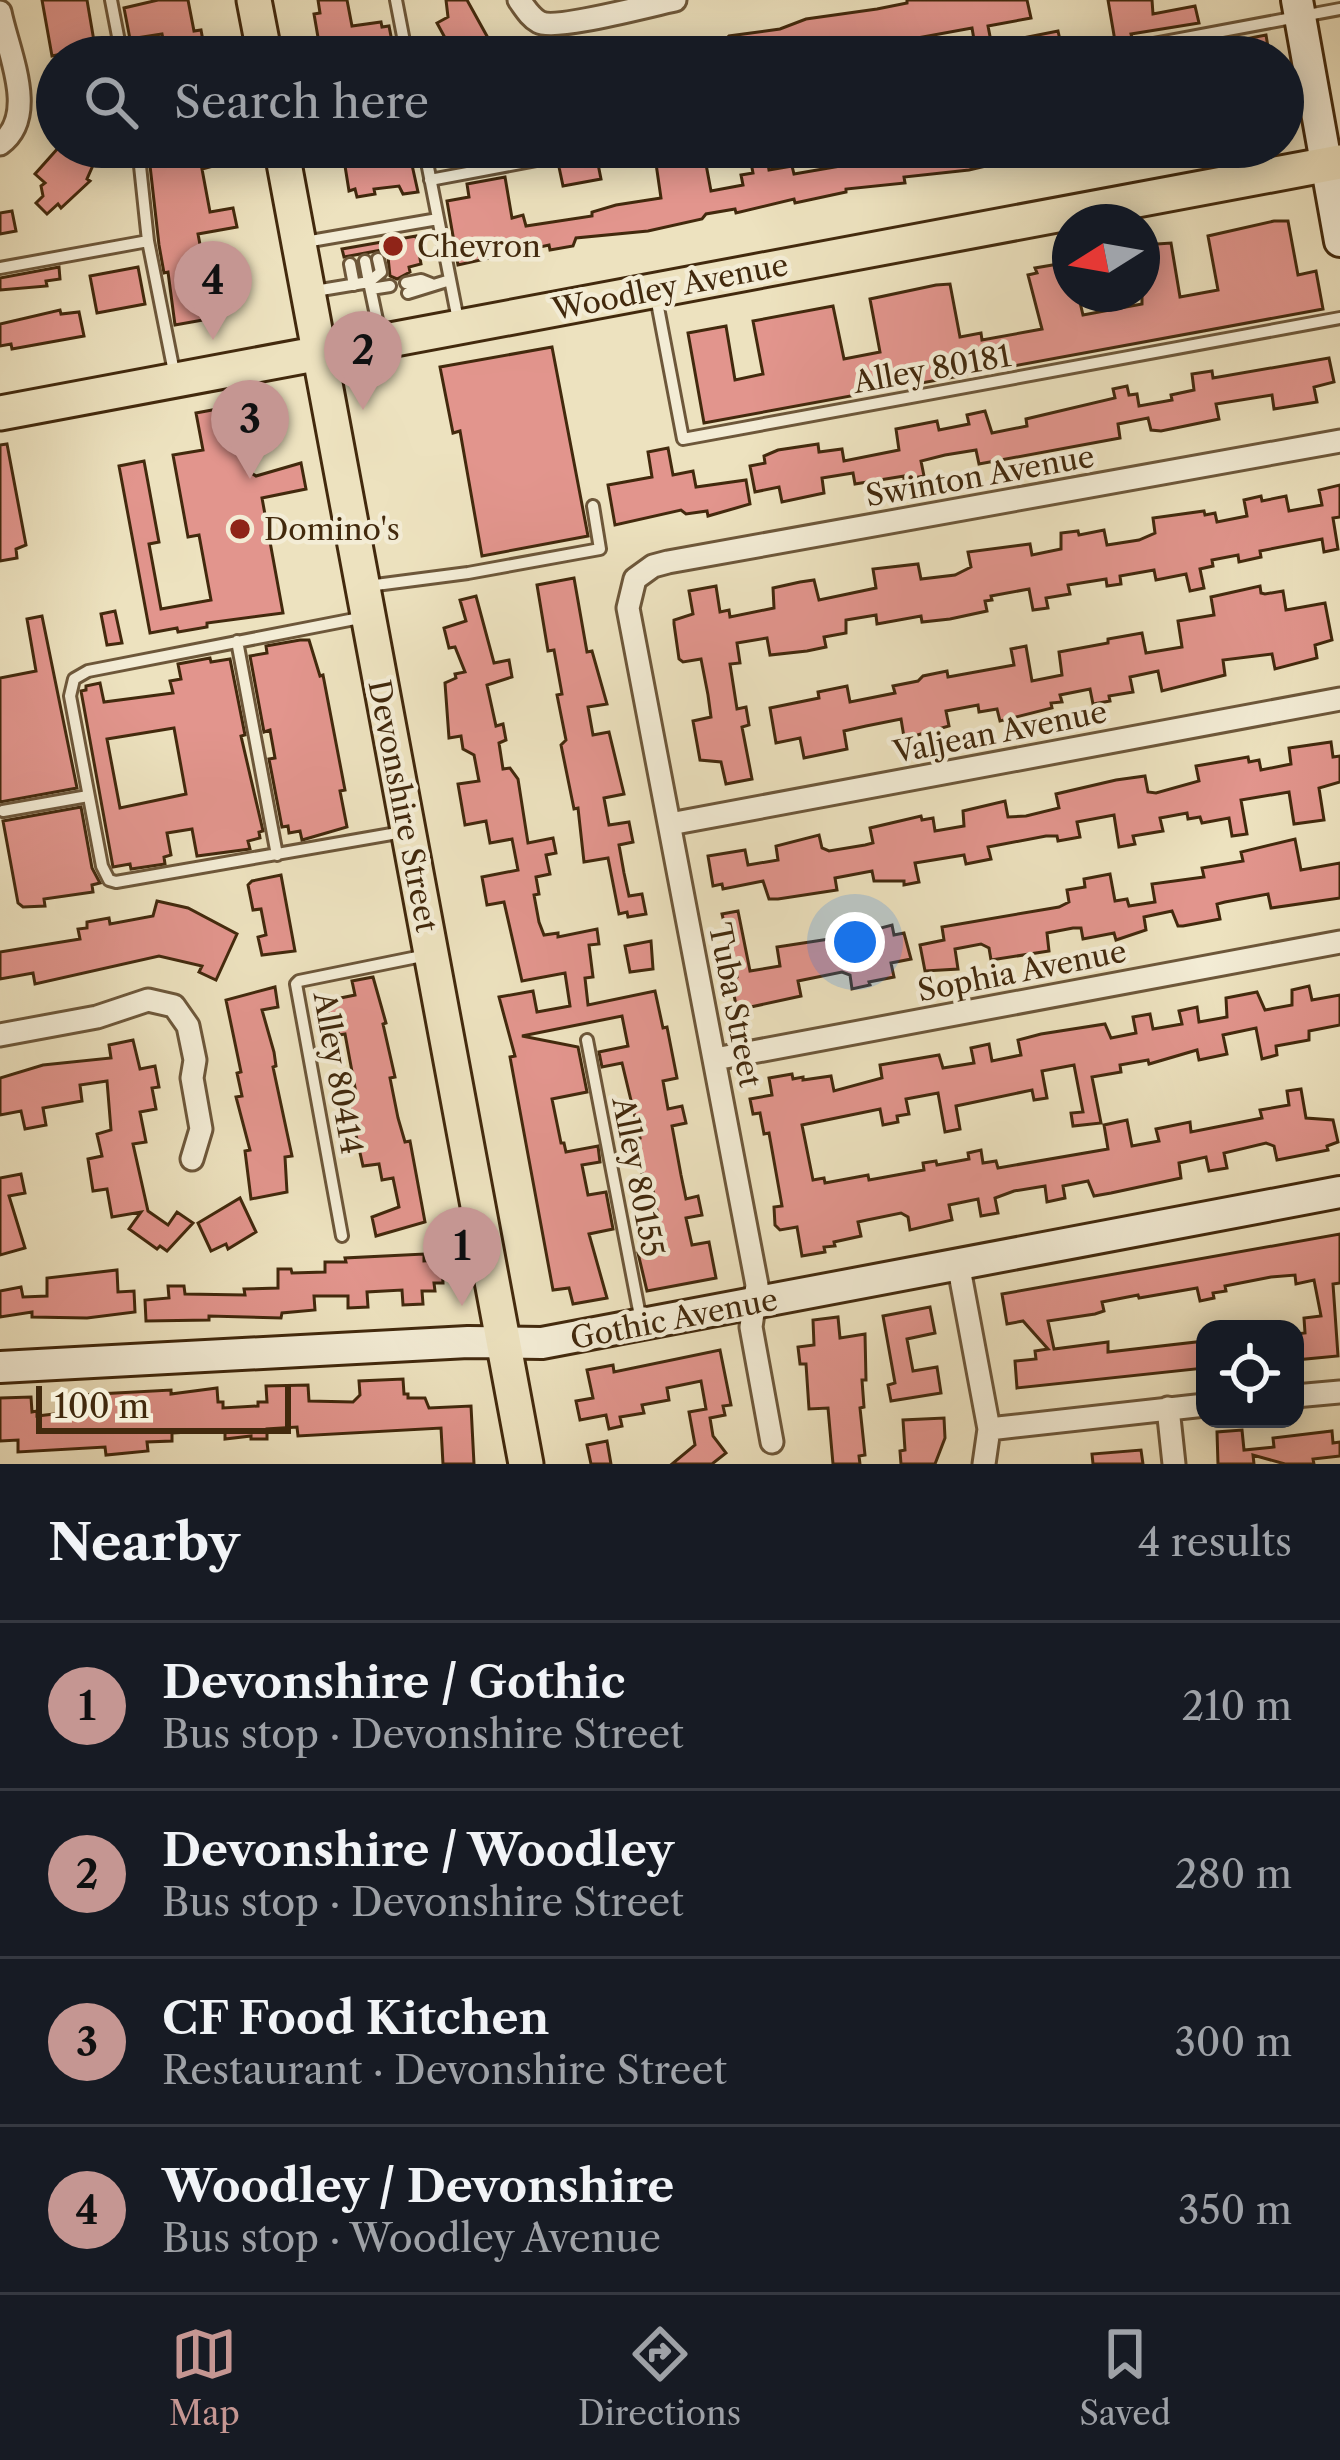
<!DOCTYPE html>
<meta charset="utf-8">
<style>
:root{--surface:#171b24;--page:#242831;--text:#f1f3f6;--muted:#9ea1a6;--line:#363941;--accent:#c59692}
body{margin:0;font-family:"Libre Caslon Text",serif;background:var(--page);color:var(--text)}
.controls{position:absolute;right:36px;bottom:36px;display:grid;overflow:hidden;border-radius:24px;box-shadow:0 6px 30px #0003}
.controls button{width:108px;height:108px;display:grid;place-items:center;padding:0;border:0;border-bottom:3px solid var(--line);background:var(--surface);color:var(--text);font:60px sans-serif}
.compass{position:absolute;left:1052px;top:204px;width:108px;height:108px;border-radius:50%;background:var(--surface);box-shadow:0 6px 30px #0003;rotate:259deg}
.scale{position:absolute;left:36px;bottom:30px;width:255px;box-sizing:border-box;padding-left:12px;border:6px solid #42290d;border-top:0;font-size:33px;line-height:42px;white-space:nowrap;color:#42290d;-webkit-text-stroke:9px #f3ecd5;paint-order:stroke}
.you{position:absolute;left:855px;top:942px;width:42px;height:42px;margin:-30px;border:9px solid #fff;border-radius:50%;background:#1a73e8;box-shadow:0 0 0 18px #1a73e833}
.badge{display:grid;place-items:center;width:78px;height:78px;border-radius:50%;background:var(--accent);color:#111;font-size:39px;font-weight:700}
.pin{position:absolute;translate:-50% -99px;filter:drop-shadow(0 3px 6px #0008)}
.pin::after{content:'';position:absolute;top:63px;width:42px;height:36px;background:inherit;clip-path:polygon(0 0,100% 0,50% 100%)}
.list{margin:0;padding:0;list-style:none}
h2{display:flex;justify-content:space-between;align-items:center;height:156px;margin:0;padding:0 48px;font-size:51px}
h2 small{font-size:39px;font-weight:400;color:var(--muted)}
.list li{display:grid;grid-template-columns:78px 1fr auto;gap:36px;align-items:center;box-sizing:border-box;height:168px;padding:0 48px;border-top:3px solid var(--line)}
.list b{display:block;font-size:45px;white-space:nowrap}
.list p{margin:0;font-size:39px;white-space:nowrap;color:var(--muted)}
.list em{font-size:39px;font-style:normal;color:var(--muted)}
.icon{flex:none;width:66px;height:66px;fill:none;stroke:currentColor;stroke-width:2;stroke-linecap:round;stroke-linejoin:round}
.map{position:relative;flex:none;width:1340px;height:1464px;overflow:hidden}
.search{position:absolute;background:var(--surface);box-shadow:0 6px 30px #0003;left:36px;right:36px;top:36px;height:132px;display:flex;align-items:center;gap:30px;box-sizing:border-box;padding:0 42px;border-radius:66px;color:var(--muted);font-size:45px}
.sheet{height:828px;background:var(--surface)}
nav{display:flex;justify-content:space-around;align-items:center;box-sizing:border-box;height:168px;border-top:3px solid var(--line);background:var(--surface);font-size:33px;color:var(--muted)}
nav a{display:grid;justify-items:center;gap:6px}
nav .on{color:var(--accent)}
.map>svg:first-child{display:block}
.building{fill:#e2958d;stroke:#42290d;stroke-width:3;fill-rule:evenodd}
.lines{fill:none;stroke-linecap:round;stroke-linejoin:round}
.lane-casing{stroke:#6d573a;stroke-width:16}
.street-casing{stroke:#6d573a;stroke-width:27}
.secondary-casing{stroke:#42290d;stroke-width:36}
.primary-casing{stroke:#42290d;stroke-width:39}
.lane{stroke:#f3ecd5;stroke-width:10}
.street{stroke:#f3ecd5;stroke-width:21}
.secondary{stroke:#f3ecd5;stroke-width:30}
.primary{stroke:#ede2bf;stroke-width:33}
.poi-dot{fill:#8f2418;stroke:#f3ecd5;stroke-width:4.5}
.labels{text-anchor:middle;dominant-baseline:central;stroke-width:9;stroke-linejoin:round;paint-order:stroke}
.poi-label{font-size:30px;fill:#42290d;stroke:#f3ecd5;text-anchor:start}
.street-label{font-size:30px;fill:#42290d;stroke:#f3ecd5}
</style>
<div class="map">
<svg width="1340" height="1464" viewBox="0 0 1340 1464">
<rect width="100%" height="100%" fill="#ede2bf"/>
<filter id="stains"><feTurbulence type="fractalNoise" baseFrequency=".00167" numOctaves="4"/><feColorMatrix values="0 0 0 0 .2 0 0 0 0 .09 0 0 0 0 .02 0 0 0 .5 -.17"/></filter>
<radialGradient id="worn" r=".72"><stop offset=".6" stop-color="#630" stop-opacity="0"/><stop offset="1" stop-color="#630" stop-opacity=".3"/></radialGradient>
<path class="building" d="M42 0H87L95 47 52 56Z
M158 0H188L194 31 201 30 205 52 175 57 174 47 165 49 162 34 130 39 124 8Z
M318 0H347L352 26 381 22 382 27 389 26 395 57H376L373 45 327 52 325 42 319 43 314 14 320 13Z
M446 0H467L488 38 462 52 459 46 451 49 437 23 448 17Z
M907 0H1027L1031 18 988 26 994 57H977L972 28 857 49 855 40 775 57H644V50L725 40 729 36 780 29 806 19 877 9 907 3Z
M1108 0H1152L1153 14 1195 6 1199 23 1131 34 1132 38 1115 41Z
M1058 31 1062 49 1026 56 1023 38Z
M1266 35 1269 53 1255 57H1189L1188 50Z
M59 147H101L87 179 90 181 61 208 58 204 47 214 36 203 43 196 41 186 45 183 35 174Z
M206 147 210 167 202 169 210 212 233 208 237 227 198 234 214 318 175 325 168 272 164 273 159 245 148 148Z
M342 147H408L418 192 403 194 399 186 374 189 375 194 357 197 355 189 349 191Z
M669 147H731L732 154 705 159 711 191 743 185 741 175 753 173 748 147H765L769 170 792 166 794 174 881 159 880 152 908 147H1037V154L969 170 904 177 905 183 846 189V192L795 203 794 199 736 213 735 209 706 214 702 219 648 231 576 238 573 246 550 250 549 245 458 265 447 201 469 197 467 184 505 177 512 218 523 215 526 226 592 216V212L616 205 661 198 654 150Z
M597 159 601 179 563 186 559 167Z
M12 211 16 231 0 234V213Z
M1274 221H1288L1298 275 1316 271 1323 309 704 423 688 333 726 326 735 380 763 374 753 321 833 306 844 359 880 352 870 299 936 285 950 284 960 337 981 333 982 340 1042 329 1028 275 1037 273 1035 268 1070 262V294H1078L1083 315 1142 304V248L1157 244 1171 243 1180 297 1218 290 1208 236Z
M416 236 421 264 409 267 410 272 397 279 390 276 388 257 382 250 344 257 342 249Z
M59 267 60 279 46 281 47 286 0 290V278Z
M138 267 145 304 97 313 90 276Z
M60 310 61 314 79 312 84 336 12 349 11 344 0 346V324Z
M552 347 588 536 482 556 460 431 453 433 440 367Z
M1329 358 1334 382 1314 387 1317 402 1274 409 1272 395 1216 404 1219 419 1161 431 1151 430 1148 418 1118 424 1120 438 979 464 976 450 945 455 921 461 924 476 904 480V476L855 484 853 473 822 478 824 493 782 502 779 487 755 492 750 466 765 463 764 456 778 450 818 444 819 452 842 449 844 461 899 450 896 429 937 421 939 430 969 424 967 415 985 411 992 433 1027 426 1026 419 1115 398 1113 389 1127 386 1129 395 1137 394 1139 406 1172 400 1171 395 1194 390 1192 374 1212 371 1213 378Z
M239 405 248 454 245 458 247 470 256 476 301 463 306 489 262 498 283 613 207 623V627L178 632 177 628 150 633 119 466 144 461 159 542 149 544 161 609 211 600 199 535 188 537 173 455 203 450 196 413Z
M7 444 26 545 16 549 17 558 0 561V445Z
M668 448 673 475 693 471 696 487 746 480 750 504 708 516 707 511 686 514 681 510 615 525 608 485 652 477 648 452Z
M1340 485V517L1333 518 1338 549 1324 552 1322 539 1260 551 1261 557 1239 562 1238 555 1212 560 1213 566 1200 569 1204 588 1190 591 1186 574 1156 580 1154 570 1120 576 1121 584 1107 586 1106 579 1068 585 1070 594 1046 598 1048 608 1033 610 1029 589 991 596 992 600 985 601 987 611 950 619 922 622 921 616 877 624 876 615 846 620V633L824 637 826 647 807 651 770 655 767 638 737 643 740 663 730 664 737 709 746 707 749 725 742 727 752 779 726 784 721 762 700 760 693 721 711 717 708 695 701 659 683 662 679 659 674 624V620L693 614 689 591 716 586 720 612 729 610 730 617 774 608 773 588 800 582 814 580 819 600 876 588 873 569 918 564 921 579 955 575 971 567 968 552 1030 544 1032 555 1061 549V533L1078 531 1079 535 1104 530 1107 545 1139 540 1155 533 1153 518 1204 511 1205 515 1215 513 1217 522 1247 516 1244 500 1261 496 1262 501 1286 496 1289 511 1322 505 1319 490Z
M574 578 587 652 592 651 607 704 588 707 593 735 609 732 624 794 604 798 609 825 629 822 633 842 619 845 624 873 629 896 642 894 646 914 628 917 627 912 619 914 608 858 584 862 578 808 574 809 561 745 566 740 557 695 562 694 554 650 548 651 537 585Z
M1260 586 1261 593 1265 594 1283 591 1286 610 1325 603 1332 640 1315 645 1317 658 1275 669 1272 654 1223 660 1225 675 1162 691 1158 671 1130 677 1133 692 1109 696 1110 701 1093 704 1090 689 1060 695 1062 702 1051 703 1052 708 1000 721 997 709 979 712 978 705 946 711 949 726 914 736 904 737 901 719 866 726 844 731 847 749 804 758 800 738 776 743 770 708 819 698 818 692 847 686 850 702 895 693 893 686 918 681 923 676 947 671 948 677 1014 665 1011 649 1026 646 1032 681 1062 675 1059 652 1108 643V639L1142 633 1146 653 1182 647 1178 621 1214 615 1211 597Z
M476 596 494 663 509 660 512 677 487 685 496 726 503 724 506 740 499 743 503 769 510 768 518 779 528 843 553 838 556 853 546 855 550 874 536 877 539 894 534 895 539 922 544 935 558 933V937L597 929 599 944 589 945 593 977 585 978 588 1005 655 991 663 1028 667 1027 677 1078 663 1081 668 1109 682 1106 686 1123 672 1126 681 1175 686 1199 698 1196 702 1215 686 1218 692 1245 709 1242 716 1278 647 1291 638 1253 657 1249 651 1218 658 1216 653 1190 645 1191 639 1154H635L633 1139 640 1138 622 1063 602 1067 599 1052 628 1046 622 1016 522 1036 578 1047 587 1092 552 1099 561 1143H564L566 1152 598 1146 600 1162 582 1165 588 1195 606 1192 613 1229 589 1234 607 1298 573 1304 569 1288 553 1290 510 1057 515 1056 499 997 533 991 537 1012 570 1006 565 973 522 981 504 902 487 905 482 877 518 870 512 839 490 843 486 821 465 825 458 784 479 781 474 755 463 749 461 736 449 738 445 683 456 678 455 674 465 672 455 647 449 648 444 628 466 621 460 600Z
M115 611 122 643 107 645 101 614Z
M42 616 77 788 0 802V678L36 671 27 619Z
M300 640H309L320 676 323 675 345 790 340 791 347 827 302 840 300 831 289 833 288 826 282 827 269 759 275 758 270 730 264 732 250 656 267 653 266 646Z
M210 658 211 662 230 659 245 735 241 736 263 831 259 832 260 838 248 841 250 849 197 856 192 829 167 833 171 855 164 857 165 864 131 869 130 864 113 867 81 691 86 690V686L100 683 104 702 173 693 170 681 181 679 178 664ZM174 728 186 794 120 808 107 739Z
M1331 742 1333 757 1340 756V782L1319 788 1324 820 1294 824 1289 792 1241 800 1247 834 1232 836 1229 818 1202 823 1200 817 1188 819 1187 813 1160 818 1163 831 1133 836 1135 844 1119 847 1114 815 1077 822 1080 837 1058 841 1057 836H1046L988 847 991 859 966 864 964 855 915 863 919 882 904 885V881H874L872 871 835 878 837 890 778 899H769L763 881 723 889 722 884 713 886 708 856 745 850 748 865 778 860 776 846 819 835 822 848 829 851 865 845 873 843 870 828 921 816 922 820 933 818 935 831 964 826 963 811 1005 801 1008 817 1026 816 1059 808 1056 794 1116 780 1145 776 1148 792 1156 793 1199 781 1196 766 1248 757 1249 762 1259 760 1261 770 1291 764 1289 748Z
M81 807 92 868 100 883 92 885 93 892 44 899 45 906 23 907 18 903 3 821Z
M1295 839 1301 870 1340 863V898L1271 908 1268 894 1225 902 1217 904 1220 919 1183 926H1178L1172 911 1144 917 1146 930 1116 940 1114 933 1083 939 1081 928H1073L1047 933 1049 951 991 960 989 948 981 944 955 949 958 969 925 971 920 945 944 940 942 927 1059 907 1069 902 1067 890 1085 887 1084 879 1110 874 1115 901 1127 899 1129 906 1155 902 1152 884 1204 877 1202 868 1243 861 1241 852Z
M281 875 295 951 262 955 258 937 266 935 261 909 253 910 248 885 252 881Z
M157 901 188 908 237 934 216 980 199 972 202 966 159 956 35 984 33 973 0 979V952L80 939 78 929 87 928V922L109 918 110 924 153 916Z
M738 911 750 971 780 966 777 947 849 936 850 944 879 938 877 929 892 925 894 935 904 933 911 959 891 963 894 977 869 982 870 985 852 989 850 975 842 972 798 981 801 996 737 1010 731 980 737 977 722 914Z
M651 941 653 969 630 972 625 946Z
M373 977 386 1023 383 1024 395 1077 390 1078 398 1118 405 1142 410 1141 425 1222 376 1236 372 1217 399 1207 393 1178 382 1180 379 1164 363 1166 347 1095 356 1093 345 1034 339 1035 335 1015 329 1016 326 1001 355 995 352 981Z
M1309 986 1312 1000 1340 995V1025L1309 1031V1040L1276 1046 1277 1055 1262 1059 1256 1028 1223 1035 1227 1054 1199 1060 1197 1050 1149 1064 1148 1060 1120 1065 1121 1072 1092 1077 1101 1123 1073 1126 1071 1113 1083 1112 1074 1065 1042 1071 1047 1098 1034 1100 1032 1090 956 1106 960 1129 945 1132 938 1093 906 1099 909 1114 897 1116 898 1122 883 1125 880 1109 802 1125 813 1180 824 1178 825 1183 868 1175 869 1180 924 1170 923 1163 936 1161 937 1165 969 1159 968 1153 981 1150 983 1163 996 1161 998 1168 1108 1149 1104 1125 1127 1120 1132 1146 1159 1141 1156 1129 1190 1122 1191 1132 1262 1118 1260 1110 1289 1105 1287 1091 1301 1089 1306 1118 1333 1120 1338 1142 1327 1146 1328 1150 1277 1160 1274 1146 1266 1143 1224 1153 1227 1168 1209 1171 1206 1157 1179 1163 1181 1178 1111 1193 1094 1196 1088 1181 1063 1186 1065 1198 1047 1202 1045 1186 1014 1191 995 1198 998 1213 981 1216 978 1199 949 1205 952 1220 910 1230 908 1217 901 1213 867 1220 858 1222 861 1236 834 1242 835 1246 824 1247 825 1252 802 1256 797 1227 780 1230 775 1225 774 1207 782 1206 769 1133 764 1134 760 1113 753 1114 750 1099 772 1095 769 1078 792 1074 793 1079 803 1077V1080L831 1076 834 1091 882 1078 880 1065 939 1055 943 1068 974 1063 971 1048 989 1044 992 1061 1021 1055 1018 1040 1041 1034 1105 1024 1111 1038 1136 1033 1133 1017 1150 1014 1153 1029 1182 1024 1179 1011 1197 1007 1199 1022 1227 1017 1226 998 1257 992 1265 1010 1292 1005V990Z
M275 987 278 1007 262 1010 274 1052 276 1066 273 1067 292 1156 285 1157 287 1192 251 1199 245 1151 250 1150 236 1097 242 1096 237 1073 241 1072 226 1000Z
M133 1040 140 1069 155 1066 159 1087 152 1088 156 1109 140 1112 146 1142 133 1144 148 1211 168 1225 177 1212 193 1223 167 1251 160 1246 157 1249 129 1229 141 1212 112 1217 107 1189 93 1191 88 1159 102 1156 97 1134 111 1130 107 1081 80 1085 82 1101 43 1108 46 1125 25 1129 21 1111 0 1115V1078L43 1065 111 1058 109 1045Z
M21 1174 25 1193 9 1196 25 1248 0 1255V1178Z
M240 1198 256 1232 228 1249 226 1244 211 1251 198 1223Z
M1340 1234V1283L1333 1284 1338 1356 1295 1360V1334L1305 1333 1304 1318 1321 1316 1314 1280 1296 1284 1295 1275 1271 1277 1225 1286 1226 1291 1213 1293 1214 1298 1200 1301 1197 1288 1139 1298 1138 1295 1102 1302 1104 1311 1095 1314 1048 1321 1054 1349 1108 1342V1352L1205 1341V1368L1017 1388 1015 1361 1036 1359 1035 1351 1048 1349 1023 1321 1007 1324 1002 1294Z
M424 1254V1261L442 1260 443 1283H434L435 1291H422L423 1304 403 1305 402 1290 367 1292 368 1307 348 1308V1296H314L315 1310 282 1313 281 1318 209 1316V1320L146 1321 145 1300 169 1298 168 1286H184L185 1294 245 1295 244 1289 278 1288V1269H291L292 1273 325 1272V1262H346L345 1258Z
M117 1270 118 1292 134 1291 135 1312 87 1318 32 1317V1312L0 1317V1291L21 1287 23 1297 47 1296V1278Z
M930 1307 935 1333 907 1339 913 1371 937 1367 941 1393 891 1401 888 1385 895 1383 883 1316Z
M838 1317 840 1338 865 1334 866 1380H862L864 1407 860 1408 865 1455 859 1456 860 1464H833L828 1408 809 1409 806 1364H800L798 1347 814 1345 813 1320Z
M720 1350 731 1405 723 1406 725 1415 710 1418 713 1436 726 1453 712 1464H672L695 1445 689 1412 706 1409 701 1381 667 1388 669 1400 642 1405 644 1413 620 1417 622 1426 609 1429 606 1415 580 1420 576 1401 593 1398 587 1370 613 1365 614 1372Z
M403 1379 404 1394H408V1398H425L429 1408 471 1406 474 1464H443L441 1428 298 1436 297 1427 267 1429V1439H251V1436L225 1439V1430L172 1433V1441L147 1442 148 1451 106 1455 105 1447 18 1452V1440L0 1441V1398L31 1397 32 1412 37 1411V1416L80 1411V1395L171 1390V1394L217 1388 218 1402H223V1408L258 1406V1402H267L266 1386 308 1385 309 1401 353 1402 360 1395 359 1381Z
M944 1418 945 1438 935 1464H901L900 1451 905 1450 903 1420Z
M1242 1430 1244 1450 1274 1447 1273 1438 1332 1431 1333 1443 1340 1442V1456L1313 1459 1314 1464H1285L1253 1455 1254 1464H1218L1217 1432Z
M607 1441 611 1464H591L587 1445Z
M1141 1450 1143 1464H1093L1092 1454Z"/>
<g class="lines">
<defs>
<path id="lane" d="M111 0 122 57
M396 0 407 57
M1084 57 1340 9
M138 147 148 241 175 377
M424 147 458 320
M430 180 606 147
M305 242 438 219
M365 261 369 282
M350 264 354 285
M0 268 148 241
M369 282 381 272 378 259
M406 283 421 280 431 284
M371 289 390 286
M315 291 369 282 381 339
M408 293 450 280
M656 297 683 439 1340 318
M368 586 468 573 600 549 593 506
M365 617 88 671 74 679 70 696 102 866 109 880 116 882 403 832
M237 641 277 855
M3 811 88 796
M587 1040 641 1321
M342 1236 296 984 299 981 427 955"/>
<path id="street" d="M519 0C525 8 530 17 539 22 555 31 650 5 675 0
M0 12C8 52 39 116 0 144
M670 824 1340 699
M0 1035 97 1017 148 1000 174 1006 188 1026 195 1060 192 1078 201 1129 192 1159
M715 1059 1340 942
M958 1263 989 1429 984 1464
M1295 1396 1340 1392
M1168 1408 1174 1464
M989 1429 1205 1405
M772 1442 751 1327 757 1285 628 608 635 579 653 566 668 562 1340 441"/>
<path id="secondary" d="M1297 0 1340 241
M0 1367 468 1342 542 1343 1340 1192"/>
<path id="primary" d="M254 0 265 57
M281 147 526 1464
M0 413 1340 162"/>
</defs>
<use href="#lane" class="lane-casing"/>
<use href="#street" class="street-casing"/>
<use href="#secondary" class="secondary-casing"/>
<use href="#primary" class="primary-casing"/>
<use href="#lane" class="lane"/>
<use href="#street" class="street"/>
<use href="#secondary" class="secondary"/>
<use href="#primary" class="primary"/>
</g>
<g class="poi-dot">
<circle cx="393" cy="246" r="12"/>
<circle cx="240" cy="529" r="12"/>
</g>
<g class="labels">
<g class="poi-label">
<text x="417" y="246">Chevron</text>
<text x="264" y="529">Domino's</text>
</g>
<g class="street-label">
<text transform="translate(670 287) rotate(-11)">Woodley Avenue</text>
<text transform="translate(932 369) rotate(-10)">Alley 80181</text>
<text transform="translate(980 476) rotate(-10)">Swinton Avenue</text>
<text transform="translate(1000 732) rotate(-11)">Valjean Avenue</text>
<text transform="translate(403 806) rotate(79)">Devonshire Street</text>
<text transform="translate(1022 971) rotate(-11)">Sophia Avenue</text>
<text transform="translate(735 1005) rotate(79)">Tuba Street</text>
<text transform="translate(338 1073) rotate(80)">Alley 80414</text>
<text transform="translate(638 1177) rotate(79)">Alley 80155</text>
<text transform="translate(674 1319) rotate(-11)">Gothic Avenue</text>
</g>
</g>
<rect width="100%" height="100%" filter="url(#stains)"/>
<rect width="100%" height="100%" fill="url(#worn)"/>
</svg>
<div class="controls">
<button><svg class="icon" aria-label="locate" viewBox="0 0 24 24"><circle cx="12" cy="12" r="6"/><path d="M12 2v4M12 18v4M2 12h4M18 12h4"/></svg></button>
</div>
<svg class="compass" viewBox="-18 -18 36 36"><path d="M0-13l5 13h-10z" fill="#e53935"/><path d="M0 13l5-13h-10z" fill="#9ea1a6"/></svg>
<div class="scale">100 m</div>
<div class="you"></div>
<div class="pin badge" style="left:462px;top:1306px">1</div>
<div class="pin badge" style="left:363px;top:410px">2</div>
<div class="pin badge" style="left:250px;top:479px">3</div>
<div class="pin badge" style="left:213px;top:340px">4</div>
<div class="search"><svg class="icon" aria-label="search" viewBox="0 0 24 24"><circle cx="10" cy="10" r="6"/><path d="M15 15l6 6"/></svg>Search here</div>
</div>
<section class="sheet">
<h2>Nearby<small>4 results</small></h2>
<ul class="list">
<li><span class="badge">1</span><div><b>Devonshire / Gothic</b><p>Bus stop · Devonshire Street</p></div><em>210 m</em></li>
<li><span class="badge">2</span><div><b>Devonshire / Woodley</b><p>Bus stop · Devonshire Street</p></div><em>280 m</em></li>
<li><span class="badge">3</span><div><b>CF Food Kitchen</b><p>Restaurant · Devonshire Street</p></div><em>300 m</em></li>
<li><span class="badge">4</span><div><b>Woodley / Devonshire</b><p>Bus stop · Woodley Avenue</p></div><em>350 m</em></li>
</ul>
</section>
<nav>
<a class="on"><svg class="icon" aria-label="map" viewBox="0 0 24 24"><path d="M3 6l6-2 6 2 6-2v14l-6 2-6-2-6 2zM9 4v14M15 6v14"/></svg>Map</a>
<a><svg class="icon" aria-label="directions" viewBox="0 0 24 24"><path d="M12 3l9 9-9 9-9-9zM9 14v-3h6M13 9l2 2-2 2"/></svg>Directions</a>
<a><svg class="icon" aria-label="saved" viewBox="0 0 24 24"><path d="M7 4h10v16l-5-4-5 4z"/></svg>Saved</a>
</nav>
